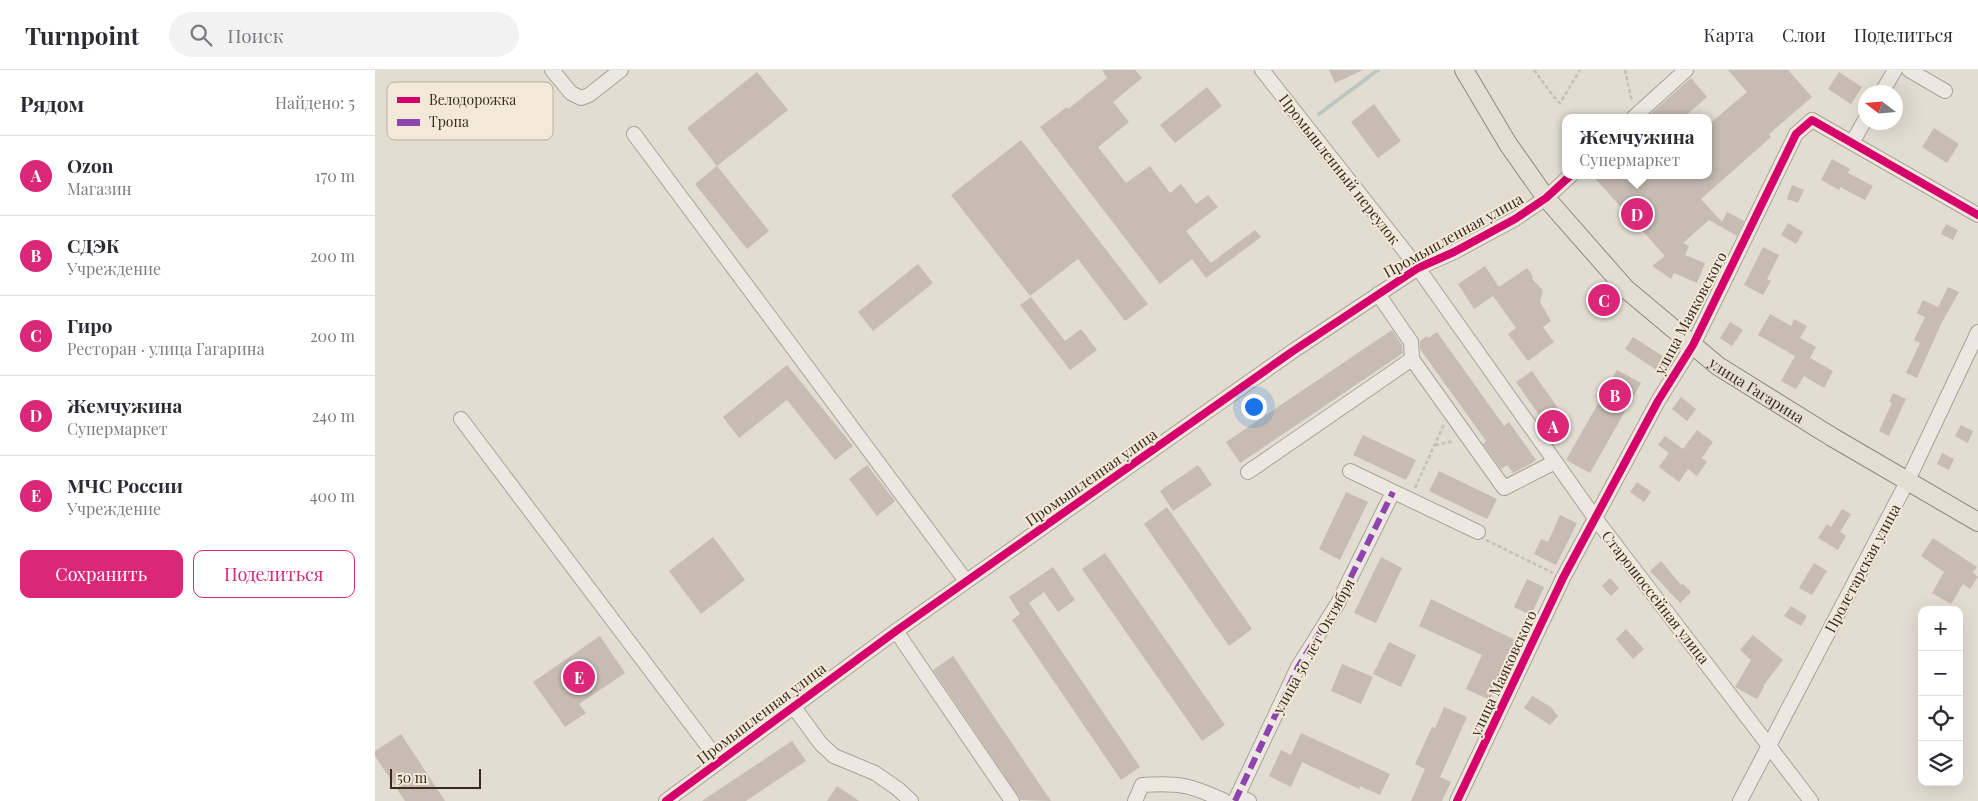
<!DOCTYPE html>
<html lang="ru">
<meta charset="utf-8">
<style>
:root{--surface:#fff;--page:#f2f2f3;--text:#2b2b33;--muted:#7c7c81;--line:#e1e1e2;--accent:#db2777}
body{margin:0;font-family:"Playfair Display",serif;background:var(--page);color:var(--text)}
.controls{position:absolute;right:15px;bottom:15px;display:grid;overflow:hidden;border-radius:10px;box-shadow:0 5px 20px #0002}
.controls button{width:45px;height:45px;display:grid;place-items:center;padding:0;border:0;border-bottom:1px solid var(--line);background:var(--surface);color:var(--text);font:25px sans-serif}
.compass{position:absolute;left:1483px;top:15px;width:45px;height:45px;border-radius:50%;background:var(--surface);box-shadow:0 5px 20px #0002;rotate:286deg}
.scale{position:absolute;left:15px;bottom:12px;width:91px;box-sizing:border-box;padding-left:5px;border:2px solid #372b22;border-top:0;font-size:14px;line-height:18px;white-space:nowrap;color:#372b22;-webkit-text-stroke:4px #f2e9d8;paint-order:stroke}
.you{position:absolute;left:878px;top:336px;width:18px;height:18px;margin:-12px;border:4px solid #fff;border-radius:50%;background:#1a73e8;box-shadow:0 0 0 8px #1a73e833}
.badge{display:grid;place-items:center;width:32px;height:32px;border-radius:50%;background:var(--accent);color:#fff;font-size:16px;font-weight:700}
.pin{position:absolute;translate:-50% -50%;border:2px solid #fff;box-shadow:0 1px 5px #0006}
.popup{position:absolute;left:1187px;top:44px;width:150px;height:65px;box-sizing:border-box;display:grid;place-content:center;border-radius:10px;background:var(--surface);filter:drop-shadow(0 1px 4px #0005);font-size:16px;white-space:nowrap;color:var(--muted)}
.popup b{font-size:19px;color:var(--text)}
.popup::after{content:'';position:absolute;left:50%;top:100%;margin-left:-10px;border:10px solid transparent;border-top-color:var(--surface)}
.list{margin:0;padding:0;list-style:none}
h2{display:flex;justify-content:space-between;align-items:center;height:65px;margin:0;padding:0 20px;font-size:21px}
h2 small{font-size:16px;font-weight:400;color:var(--muted)}
.list li{display:grid;grid-template-columns:32px 1fr auto;gap:15px;align-items:center;box-sizing:border-box;height:80px;padding:0 20px;border-top:1px solid var(--line)}
.list b{display:block;font-size:19px;white-space:nowrap}
.list p{margin:0;font-size:16px;white-space:nowrap;color:var(--muted)}
.list em{font-size:16px;font-style:normal;color:var(--muted)}
.actions{display:flex;gap:10px;padding:15px 20px}
.actions a{flex:1;padding:11px 0;border:1px solid var(--accent);border-radius:10px;text-align:center;font-size:18px;color:var(--accent)}
.actions .main{background:var(--accent);color:#fff}
.icon{flex:none;width:28px;height:28px;fill:none;stroke:currentColor;stroke-width:2;stroke-linecap:round;stroke-linejoin:round}
.map{position:relative;flex:none;width:1603px;height:731px;overflow:hidden}
header{display:flex;align-items:center;gap:30px;box-sizing:border-box;height:70px;padding:0 25px;background:var(--surface);border-bottom:1px solid var(--line)}
header strong{font-size:24px}
nav{display:flex;gap:28px;margin-inline-start:auto;font-size:18px}
.search{width:350px;height:45px;background:var(--page);display:flex;align-items:center;gap:12px;box-sizing:border-box;padding:0 18px;border-radius:28px;color:var(--muted);font-size:19px}
main{display:flex}
aside{flex:1;background:var(--surface)}
.map>svg:first-child{display:block}
.lines{fill:none;stroke-linecap:round;stroke-linejoin:round}
.stream{stroke:#bbc8c0;stroke-width:4}
.building{fill:#c6bcb2}
.minor-casing{stroke:#a8a299;stroke-width:16}
.major-casing{stroke:#8e8780;stroke-width:20}
.path{stroke:#c4bfb8;stroke-width:2.5;stroke-dasharray:4 2.5;stroke-linecap:butt}
.minor{stroke:#ece8e1;stroke-width:14}
.major{stroke:#e3ddd4;stroke-width:18}
.quiet{stroke:#8e44ad;stroke-width:6;stroke-dasharray:12 6;stroke-linecap:butt}
.cycleway-casing{stroke:#f2e9d8;stroke-width:11}
.cycleway{stroke:#d6006c;stroke-width:8}
.labels{text-anchor:middle;dominant-baseline:central;stroke-width:4;stroke-linejoin:round;paint-order:stroke}
.street-label{font-size:15px;fill:#372b22;stroke:#f2e9d8}
.key{fill:#f2e9d8;stroke:#bab0a1;stroke-width:1}
.key-label{font-size:14px;fill:#372b22}
</style>
<header>
<strong>Turnpoint</strong>
<div class="search"><svg class="icon" aria-label="search" viewBox="0 0 24 24"><circle cx="10" cy="10" r="6"/><path d="M15 15l6 6"/></svg>Поиск</div>
<nav><a>Карта</a><a>Слои</a><a>Поделиться</a></nav>
</header>
<main>
<aside>
<h2>Рядом<small>Найдено: 5</small></h2>
<ul class="list">
<li><span class="badge">A</span><div><b>Ozon</b><p>Магазин</p></div><em>170 m</em></li>
<li><span class="badge">B</span><div><b>СДЭК</b><p>Учреждение</p></div><em>200 m</em></li>
<li><span class="badge">C</span><div><b>Гиро</b><p>Ресторан · улица Гагарина</p></div><em>200 m</em></li>
<li><span class="badge">D</span><div><b>Жемчужина</b><p>Супермаркет</p></div><em>240 m</em></li>
<li><span class="badge">E</span><div><b>МЧС России</b><p>Учреждение</p></div><em>400 m</em></li>
</ul>
<div class="actions"><a class="main">Сохранить</a><a>Поделиться</a></div>
</aside>
<div class="map">
<svg width="1603" height="731" viewBox="0 0 1603 731">
<rect width="100%" height="100%" fill="#e2dcd1"/>
<g class="lines">
<path class="stream" d="M944 44 1003 0"/>
</g>
<path class="building" d="M727 0H760L767 8 738 32 754 52 723 77 751 113 775 96 795 123 806 114 821 134 833 125 843 137 811 161 836 193 880 160 886 167 831 208 817 189 785 214 665 57 692 37 693 39 732 8Z
M954 0H988L960 13Z
M1353 0H1413L1437 27 1394 64 1396 67 1326 129 1347 152 1352 142 1369 151 1362 166 1334 150 1308 173 1314 176 1310 185 1330 193 1322 213 1299 203 1296 209 1277 196 1290 186 1217 105H1333V55L1372 22Z
M382 2 413 40 342 96 312 58Z
M1464 2 1487 17 1476 34 1453 19Z
M1316 8 1332 27 1308 48H1271Z
M832 17 847 36 800 73 785 55Z
M999 34 1026 71 1003 88 976 52Z
M1559 58 1584 74 1572 93 1547 77Z
M646 70 773 234 750 251 703 189 655 226 576 125Z
M1457 89 1475 99 1473 103 1498 116 1490 130 1465 117 1464 120 1446 110Z
M342 96 394 161 372 179 320 114Z
M1417 115 1429 120 1423 133 1412 129Z
M1413 153 1428 162 1421 174 1406 165Z
M1571 154 1583 160 1578 170 1566 164Z
M1388 177 1404 185 1392 209 1396 211 1388 225 1369 215Z
M543 194 558 213 498 261 483 242Z
M1110 196 1124 217 1152 198 1158 206 1157 209 1166 218 1168 221 1165 232 1176 251 1168 257 1179 272 1153 291 1133 264 1141 258 1118 226 1099 239 1083 214Z
M1573 217 1584 222 1566 254 1542 308 1531 303 1545 273 1539 270 1550 247 1542 243 1548 230 1563 237Z
M656 227 690 271 706 259 722 280 695 300 645 235Z
M1395 244 1416 256 1419 249 1432 256 1425 268 1441 277 1435 288 1458 301 1449 318 1429 306 1421 319 1406 311 1420 286 1383 265Z
M1355 252 1368 260 1357 276 1345 268Z
M1017 260 1027 275 1028 283 865 393 851 372Z
M1062 262 1129 356 1134 352 1161 390 1152 396 1138 403 1132 395 1126 399 1108 374 1111 371 1045 279V271L1052 266 1053 268Z
M1258 267 1297 292 1289 305 1250 279Z
M412 295 478 376 460 390 412 330 364 368 348 347Z
M1242 300 1266 313 1215 403 1191 390Z
M1157 301 1192 351 1176 362 1141 312Z
M1518 323 1531 329 1514 366 1504 361 1517 333 1514 332Z
M1306 327 1321 339 1312 351 1297 339Z
M1586 355 1598 361 1593 373 1580 366Z
M1322 360 1338 372 1327 388 1332 392 1322 406 1313 399 1304 412 1284 397 1294 383 1283 375 1290 366 1308 379Z
M988 365 1041 390 1031 410 978 385Z
M1567 383 1579 389 1574 400 1562 394Z
M492 395 520 431 502 446 474 409Z
M823 395 837 415 798 441 785 421Z
M1064 401 1122 429 1112 449 1054 421Z
M1262 412 1276 422 1269 432 1255 422Z
M971 422 993 432 965 490 944 479Z
M792 437 877 559 854 576 769 454Z
M1467 439 1476 444 1465 462 1471 466 1463 480 1443 468 1452 454 1456 457Z
M1185 445 1202 453 1181 495 1159 484 1166 469 1173 472Z
M338 467 370 510 326 544 294 501Z
M1558 468 1602 497 1598 502 1603 507 1595 519 1588 514 1576 534 1557 523 1569 502 1546 486Z
M730 483 850 655 827 671 707 499Z
M1006 487 1027 498 1001 553 979 543Z
M1286 491 1306 515 1308 514 1316 522 1305 533 1275 501Z
M1439 493 1452 501 1437 525 1424 518Z
M678 497 700 530 683 542 669 522 654 533 765 697 746 710 637 550 645 544 634 527Z
M1235 508 1244 518 1236 526 1227 516Z
M1152 509 1169 517 1156 545 1139 537Z
M1056 529 1142 571 1115 630 1091 619 1107 585 1044 556Z
M1416 536 1432 546 1426 556 1409 546Z
M1251 559 1269 579 1258 589 1241 569Z
M1378 565 1408 590 1388 616 1389 617 1382 629 1360 617 1376 590 1365 580Z
M225 566 250 603 204 634 211 643 190 657 158 612Z
M1014 572 1041 585 1026 617 998 604Z
M578 586 676 731 646 730 558 600Z
M967 594 998 607 986 634 956 621Z
M1157 626 1176 637 1183 646 1175 655 1149 638Z
M1069 637 1092 647 1065 707 1076 712 1067 731H1036L1050 699 1040 694 1057 657 1060 658Z
M926 663 1015 704 1005 725 985 716 984 719 927 692 916 717 894 706 906 680 916 685Z
M26 664 70 731H30L0 686V681Z
M417 671 431 691 371 731H327Z
M462 716 484 731H452Z"/>
<g class="lines">
<defs>
<path id="minor" d="M177 0 196 23 206 28 214 25 246 0
M887 0 1043 198 1220 448 1436 731
M1534 0 1570 21
M1507 22 1520 0
M1258 48 1311 0
M259 64 591 511
M1477 73 1490 50
M1037 289 1129 418 1180 392
M86 349 344 691
M975 401 1103 462
M873 402 1037 289 1036 272 1003 224
M521 561 637 731
M418 636 446 674 459 686 500 703 523 719 536 731
M862 726 874 731
M291 731 521 561 918 281 1043 198 1079 182 1140 149 1171 128 1196 105
M760 731 767 715C805 712 817 716 850 731
M860 731 923 597 963 533 1018 422
M1082 731 1188 508 1283 331 1318 275 1421 64 1437 50 1603 145
M1365 731 1533 410 1603 262"/>
<g id="major">
<path id="s1" d="M1089 0 1133 74 1171 128 1251 219 1343 296 1457 367 1603 452"/>
</g>
</defs>
<use href="#minor" class="minor-casing"/>
<use href="#major" class="major-casing"/>
<path class="path" d="M1159 0C1164 6 1181 31 1185 33L1205 0
M1250 0 1257 32
M1060 375 1079 371
M1040 418 1069 354
M1111 470 1178 503"/>
<use href="#minor" class="minor"/>
<use href="#major" class="major"/>
<path class="quiet" d="M860 731 923 597 963 533 1018 422"/>
<defs>
<path id="cycleway" d="M291 731 521 561 918 281 1043 198 1079 182 1140 149 1171 128 1196 105
M1082 731 1188 508 1283 331 1318 275 1421 64 1437 50 1603 145"/>
</defs>
<use href="#cycleway" class="cycleway-casing"/>
<use href="#cycleway" class="cycleway"/>
</g>
<g class="labels">
<g class="street-label">
<text transform="translate(965 99) rotate(52)">Промышленный переулок</text>
<text transform="translate(1078 165) rotate(-29)">Промышленная улица</text>
<text transform="translate(1315 243) rotate(-62)">улица Маяковского</text>
<text stroke="none"><textPath href="#s1" startOffset="439">улица Гагарина</textPath></text>
<text transform="translate(716 407) rotate(-35)">Промышленная улица</text>
<text transform="translate(1487 498) rotate(-62)">Пролетарская улица</text>
<text transform="translate(1281 527) rotate(52)">Старошоссейная улица</text>
<text transform="translate(938 576) rotate(-61)">улица 50 лет Октября</text>
<text transform="translate(1128 603) rotate(-65)">улица Маяковского</text>
<text transform="translate(386 643) rotate(-37)">Промышленная улица</text>
</g>
</g>
<rect x="12" y="12" width="166" height="58" rx="8" class="key"/>
<rect x="22" y="27" width="23" height="6" fill="#d6006c"/>
<rect x="22" y="49" width="23" height="7" fill="#8e44ad"/>
<g class="key-label">
<text x="54" y="35">Велодорожка</text>
<text x="54" y="57">Тропа</text>
</g>
</svg>
<div class="controls">
<button>+</button>
<button>−</button>
<button><svg class="icon" aria-label="locate" viewBox="0 0 24 24"><circle cx="12" cy="12" r="6"/><path d="M12 2v4M12 18v4M2 12h4M18 12h4"/></svg></button>
<button><svg class="icon" aria-label="layers" viewBox="0 0 24 24"><path d="M12 4l9 5-9 5-9-5zM3 14l9 5 9-5"/></svg></button>
</div>
<svg class="compass" viewBox="-18 -18 36 36"><path d="M0-13l5 13h-10z" fill="#e53935"/><path d="M0 13l5-13h-10z" fill="#7c7c81"/></svg>
<div class="scale">50 m</div>
<div class="you"></div>
<div class="pin badge" style="left:1178px;top:356px">A</div>
<div class="pin badge" style="left:1240px;top:325px">B</div>
<div class="pin badge" style="left:1229px;top:230px">C</div>
<div class="pin badge" style="left:1262px;top:144px">D</div>
<div class="popup"><b>Жемчужина</b>Супермаркет</div>
<div class="pin badge" style="left:204px;top:607px">E</div>
</div>
</main>
